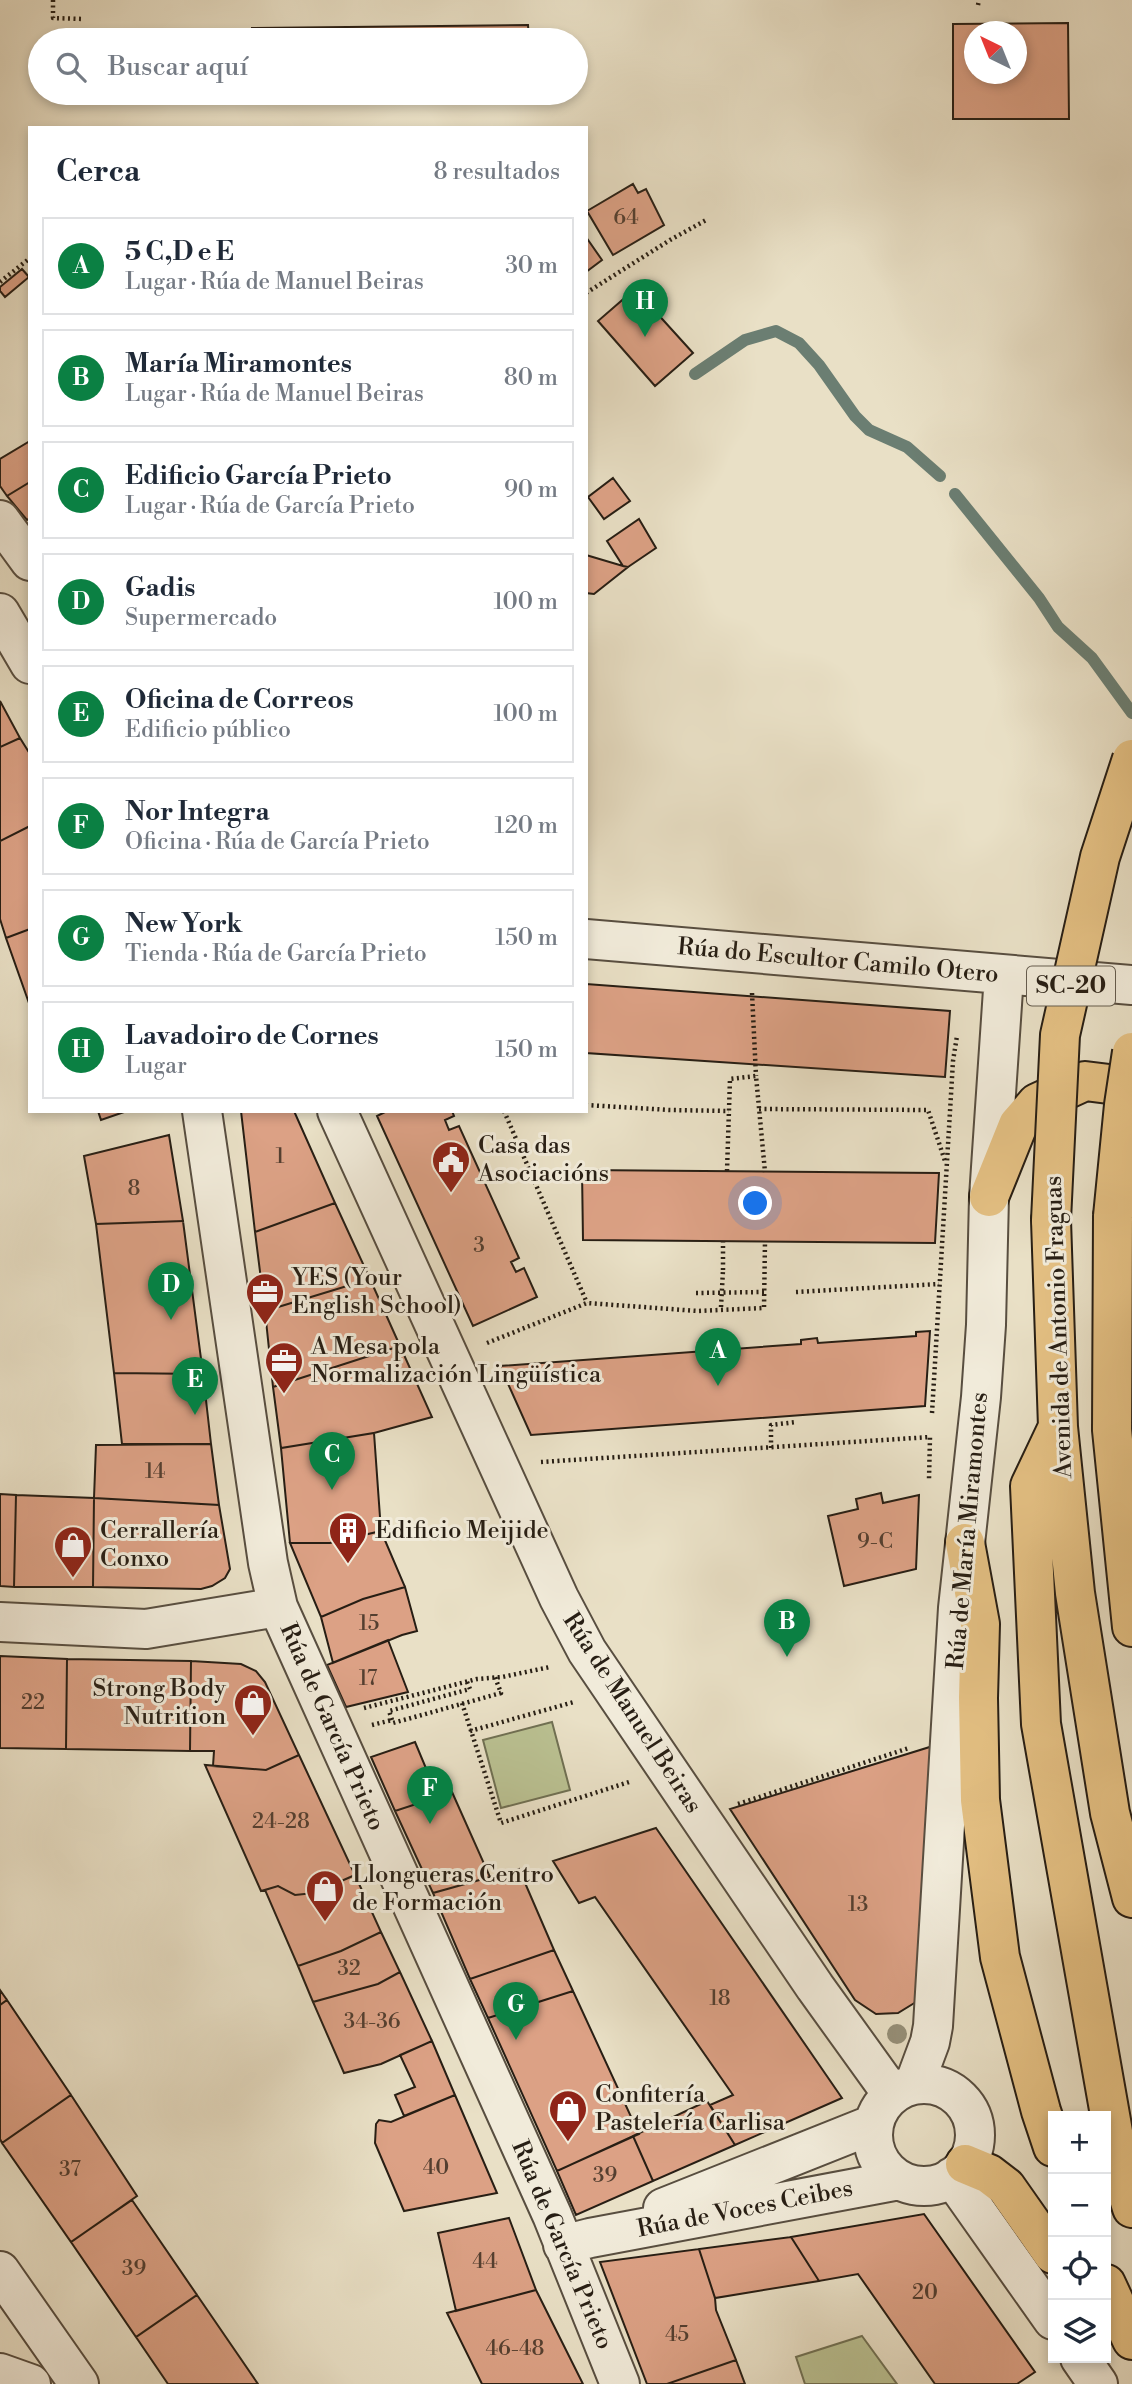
<!DOCTYPE html>
<html lang="es">
<meta charset="utf-8">
<style>
:root{--surface:#fff;--page:#f6f6f7;--text:#1f2937;--muted:#747a83;--line:#e0e1e3;--accent:#0b8043}
body{margin:0;font-family:"Libre Bodoni",serif;background:var(--page);color:var(--text)}
.controls{position:absolute;right:21px;bottom:21px;display:grid;overflow:hidden;border-radius:0px;box-shadow:0 4px 10px #0003}
.controls button{width:63px;height:63px;display:grid;place-items:center;padding:0;border:0;border-bottom:2px solid var(--line);background:var(--surface);color:var(--text);font:35px sans-serif}
.compass{position:absolute;left:964px;top:21px;width:63px;height:63px;border-radius:50%;background:var(--surface);box-shadow:0 4px 10px #0003;rotate:317deg}
.you{position:absolute;left:756px;top:1204px;width:24px;height:24px;margin:-18px;border:5px solid #fff;border-radius:50%;background:#1a73e8;box-shadow:0 0 0 10px #1a73e833}
.badge{display:grid;place-items:center;width:46px;height:46px;border-radius:50%;background:var(--accent);color:#fff;font-size:23px;font-weight:700}
.pin{position:absolute;translate:-50% -58px;filter:drop-shadow(0 2px 4px #0008)}
.pin::after{content:'';position:absolute;top:37px;width:24px;height:21px;background:inherit;clip-path:polygon(0 0,100% 0,50% 100%)}
.list{margin:0;padding:0;list-style:none}
h2{display:flex;justify-content:space-between;align-items:center;height:91px;margin:0;padding:0 28px;font-size:30px}
h2 small{font-size:23px;font-weight:400;color:var(--muted)}
.list li{display:grid;grid-template-columns:46px 1fr auto;gap:21px;align-items:center;box-sizing:border-box;height:98px;margin:0 14px 14px;padding:0 14px;border:2px solid var(--line);border-radius:0px}
.list b{display:block;font-size:26px;white-space:nowrap}
.list p{margin:0;font-size:23px;white-space:nowrap;color:var(--muted)}
.list em{font-size:23px;font-style:normal;color:var(--muted)}
.icon{flex:none;width:38px;height:38px;fill:none;stroke:currentColor;stroke-width:2;stroke-linecap:round;stroke-linejoin:round}
.map{position:relative;flex:none;width:1132px;height:2384px;overflow:hidden}
.search{position:absolute;background:var(--surface);box-shadow:0 4px 10px #0003;left:28px;top:28px;width:560px;height:77px;display:flex;align-items:center;gap:18px;box-sizing:border-box;padding:0 24px;border-radius:38px;color:var(--muted);font-size:26px}
.panel{position:absolute;background:var(--surface);box-shadow:0 4px 10px #0003;left:28px;top:126px;width:560px;height:987px;border-radius:0px}
.map>svg:first-child{display:block}
.green{fill:#bac192;stroke:#707053;stroke-width:2}
.lines{fill:none;stroke-linecap:round;stroke-linejoin:round}
.stream{stroke:#6b7e72;stroke-width:12}
.building{fill:#dca185;stroke:#271e14;stroke-width:2;fill-rule:evenodd}
.minor-casing{stroke:#584e40;stroke-width:42}
.tertiary-casing{stroke:#584e40;stroke-width:42}
.trunk-casing{stroke:#271e14;stroke-width:42}
.path{stroke:#271e14;stroke-width:4.5;stroke-dasharray:2 3.5;stroke-linecap:butt}
.minor{stroke:#f1ebda;stroke-width:38}
.tertiary{stroke:#f1ebda;stroke-width:38}
.trunk{stroke:#e4c083;stroke-width:38}
.trunk-bridge-casing{stroke:#271e14;stroke-width:42;stroke-linecap:butt}
.path-bridge{stroke:#271e14;stroke-width:4.5;stroke-dasharray:2 3.5;stroke-linecap:butt}
.trunk-bridge{stroke:#e4c083;stroke-width:38}
.tree{fill:#969079}
.labels{text-anchor:middle;dominant-baseline:central;stroke-width:6;stroke-linejoin:round;paint-order:stroke}
.number-label{font-size:21px;fill:#543f30}
.shield{fill:#f1ebda;stroke:#645c4f;stroke-width:2}
.shield-label{font-size:23px;font-weight:bold;fill:#271e14}
.street-label{font-size:24px;fill:#271e14;stroke:#f1ebda}
.poi-label{font-size:24px;fill:#271e14;stroke:#f1ebda;text-anchor:start}
</style>
<div class="map">
<svg width="1132" height="2384" viewBox="0 0 1132 2384">
<rect width="100%" height="100%" fill="#e9e0c6"/>
<filter id="stains"><feTurbulence type="fractalNoise" baseFrequency=".00286" numOctaves="4"/><feColorMatrix values="0 0 0 0 .2 0 0 0 0 .09 0 0 0 0 .02 0 0 0 .5 -.17"/></filter>
<radialGradient id="worn" r=".72"><stop offset=".6" stop-color="#630" stop-opacity="0"/><stop offset="1" stop-color="#630" stop-opacity=".3"/></radialGradient>
<path class="green" d="M552 1722 570 1790 501 1808 483 1740Z
M862 2336 897 2384H805L796 2357Z"/>
<g class="lines">
<path class="stream" d="M695 374 745 340 776 331 799 343 819 365 855 416 869 430 907 447 940 476
M955 494 1039 598 1058 627 1092 658 1132 713"/>
</g>
<path class="building" d="M1068 23 1069 119H953V24ZM974 32H1016V74H974Z
M528 25 529 40H252V28Z
M253 93H526L522 101 261 100Z
M633 184 638 193 646 189 664 225 613 255 587 211Z
M586 237 602 260 586 272Z
M22 269 29 277 5 297 0 291V287Z
M635 289 693 353 655 386 598 321Z
M30 441V482L7 496 0 486V459Z
M613 478 630 501 604 519 588 497Z
M30 482V518L27 520 7 496Z
M639 519 656 548 628 567 623 566 607 541Z
M586 555 623 566 628 567 594 594 586 593Z
M0 701 20 738 0 747Z
M20 738 30 754V826L0 841V747Z
M30 826V929L6 938 0 919V841Z
M30 929V1006L6 938Z
M586 984 950 1011 945 1077 586 1053Z
M98 1111H127L101 1120Z
M241 1111H294L335 1203 255 1232Z
M387 1111H452L454 1116 445 1120 449 1130 459 1126 519 1258 511 1262 516 1272 524 1268 537 1297 473 1326 377 1116Z
M169 1135 183 1221 96 1224 84 1156Z
M582 1170 939 1173 935 1243 583 1240Z
M335 1203 370 1279 265 1311 255 1232Z
M183 1221 203 1374 114 1373 96 1224Z
M370 1279 400 1346 273 1387 265 1311Z
M930 1331 925 1406 531 1435 500 1366 801 1344V1340L817 1338 818 1343 916 1336V1332Z
M400 1346 432 1417 374 1433 281 1448 273 1387Z
M114 1373 203 1374 211 1444H122Z
M374 1433 381 1531 330 1543H290L281 1448Z
M211 1444 219 1505 94 1498 96 1445Z
M881 1493 883 1503 919 1495 916 1569 844 1586 828 1516 858 1509 856 1499Z
M0 1494 16 1495 14 1587 0 1586Z
M16 1495 94 1498 93 1587H14Z
M94 1498 219 1505 230 1569 225 1578 212 1586 201 1589 93 1587Z
M381 1531 405 1587 363 1599 321 1617 290 1543H330Z
M405 1587 417 1631 402 1635 333 1663 321 1617 363 1599Z
M388 1640 408 1692 346 1707 327 1665Z
M0 1656 67 1659 66 1749 0 1748Z
M67 1659 191 1661 190 1751 66 1749Z
M191 1661 241 1664 256 1671 265 1682 299 1755 266 1770 213 1766 214 1751H190Z
M415 1742 438 1797 395 1811 371 1757Z
M933 1746 916 2002 898 2013 876 2014 855 2000 730 1809Z
M299 1755 355 1875 314 1893 295 1895 278 1886 261 1891 205 1765 266 1770Z
M452 1792 490 1877 433 1893 395 1811Z
M656 1828 842 2098 735 2145 710 2105 733 2095 595 1897 579 1903 553 1861Z
M519 1869 554 1950 470 1979 433 1893Z
M355 1875 381 1932 341 1951 298 1966 265 1890 278 1886 295 1895 314 1893Z
M381 1932 400 1972 378 1984 313 2002 298 1966 341 1951Z
M554 1950 573 1991 488 2018 470 1979Z
M400 1972 432 2041 381 2064 344 2073 313 2002 378 1984Z
M0 1990 7 2000 0 2005Z
M573 1991 639 2134 557 2171 488 2018Z
M7 2000 71 2095 2 2143 0 2139V2005Z
M432 2041 455 2095 404 2116 395 2095 415 2087 400 2055Z
M71 2095 137 2196 71 2242 2 2143Z
M455 2095 497 2193 404 2211 375 2143 376 2124 379 2120 391 2122Z
M707 2101 735 2145 653 2181 633 2136Z
M633 2136 653 2181 576 2215 557 2171Z
M132 2200 197 2295 136 2337 71 2242Z
M924 2214 1035 2372 1017 2384H935L858 2274 819 2281 791 2237Z
M509 2218 536 2290 456 2311 438 2233Z
M791 2237 819 2281 715 2298 699 2249Z
M699 2249 715 2298 716 2310 736 2360 667 2384H647L600 2262Z
M536 2290 583 2384H482L447 2313Z
M197 2295 258 2384H168L136 2337Z
M736 2360 745 2384H667Z"/>
<g class="lines">
<defs>
<path id="minor" d="M0 520 30 561
M0 613 30 664
M586 939 1132 985
M202 1111 268 1563 278 1607 552 2215 620 2384
M337 1111 559 1598 587 1651 815 1987 892 2094
M0 1622 146 1629 278 1607
M873 2135a51 51 0 1 1 102 0a51 51 0 1 1-102 0Z
M914 2085 930 2042 933 2026 958 1608 981 1397 986 1325 989 1197 1004 975
M952 2177 1053 2320
M663 2208 874 2124
M563 2245 590 2238 899 2180
M1080 2358 1098 2384
M0 2373 31 2384"/>
<path id="tertiary" d="M0 2271 79 2384"/>
<path id="trunk" d="M989 1197 1018 1125 1037 1103 1085 1081 1132 1087
M1113 1216 1112 1430 1132 1627
M1051 1220 1058 1427 1075 1593 1110 1813 1132 1898
M1058 1427 1030 1486 1041 1724 1119 2166 1132 2208
M965 1543 980 1624 978 1698 980 1800 1000 1957 1041 2111 1053 2147
M965 2164 989 2174 1006 2187 1053 2254
M1106 2284 1132 2340"/>
</defs>
<use href="#minor" class="minor-casing"/>
<use href="#tertiary" class="tertiary-casing"/>
<use href="#trunk" class="trunk-casing"/>
<path class="path" d="M53 0V18L83 19
M978 5 979 0
M0 282 30 258
M586 293 670 240 708 219
M752 993 756 1076
M586 1105 670 1110 729 1111
M759 1109 928 1110 945 1161
M504 1111 587 1303
M727 1171 730 1079 756 1076 765 1172
M723 1270V1241
M796 1292 939 1284
M696 1293 765 1292
M487 1343 587 1303 698 1311 764 1308 765 1241
M932 1413 953 1061 957 1036
M771 1448V1425L796 1422
M541 1462 930 1437 929 1479
M467 1682 470 1689 389 1711 393 1723 501 1693 495 1677
M462 1703 501 1823 629 1782
M364 1708 477 1679 502 1677 550 1667
M372 1725 392 1720
M470 1731 574 1702
M738 1804 909 1748"/>
<use href="#minor" class="minor"/>
<use href="#tertiary" class="tertiary"/>
<use href="#trunk" class="trunk"/>
<defs>
<path id="trunk-bridge" d="M1113 1216 1124 1105 1132 1052
M1051 1220 1060 1035 1100 857 1132 759"/>
</defs>
<use href="#trunk-bridge" class="trunk-bridge-casing"/>
<path class="path-bridge" d="M721 1307 723 1270"/>
<use href="#trunk-bridge" class="trunk-bridge"/>
</g>
<circle class="tree" cx="897" cy="2034" r="10"/>
<defs>
<symbol id="civic-pin" viewBox="-11 -11 22 30"><path d="M0 17L-7.5 6A9.5 9.5 0 1 1 7.5 6Z" fill="#8f2418" stroke="#f1ebda"/><path d="M-.6-6.5H3V-4.5H.6V-3L4-1V1h2V6H-6V1h2V-1L-.6-3ZM-1.2 2.5V6h2.4V2.5Z" fill="#fff"/></symbol>
<symbol id="office-pin" viewBox="-11 -11 22 30"><path d="M0 17L-7.5 6A9.5 9.5 0 1 1 7.5 6Z" fill="#8f2418" stroke="#f1ebda"/><path d="M-6-3h4V-5.5h4V-3h4V5H-6ZM-1-4.5V-3h2v-1.5ZM-6 0V1H6V0Z" fill="#fff"/></symbol>
<symbol id="building-pin" viewBox="-11 -11 22 30"><path d="M0 17L-7.5 6A9.5 9.5 0 1 1 7.5 6Z" fill="#8f2418" stroke="#f1ebda"/><path d="M-4-6H4V6H1V3H-1V6H-4ZM-2.5-4.3h1.7v1.8h-1.7ZM.8-4.3h1.7v1.8H.8ZM-2.5-1h1.7V.8h-1.7ZM.8-1h1.7V.8H.8Z" fill="#fff"/></symbol>
<symbol id="shop-pin" viewBox="-11 -11 22 30"><path d="M0 17L-7.5 6A9.5 9.5 0 1 1 7.5 6Z" fill="#8f2418" stroke="#f1ebda"/><path d="M-5-2.5h2.3a2.7 3.5 0 0 1 5.4 0H5L5.5 6h-11ZM-1.5-2.5h3a1.5 2.3 0 0 0-3 0Z" fill="#fff"/></symbol>
</defs>
<g fill-rule="evenodd">
<use href="#civic-pin" x="429" y="1138" width="44" height="60"/>
<use href="#office-pin" x="243" y="1270" width="44" height="60"/>
<use href="#office-pin" x="262" y="1339" width="44" height="60"/>
<use href="#building-pin" x="326" y="1509" width="44" height="60"/>
<use href="#shop-pin" x="51" y="1523" width="44" height="60"/>
<use href="#shop-pin" x="231" y="1681" width="44" height="60"/>
<use href="#shop-pin" x="303" y="1867" width="44" height="60"/>
<use href="#shop-pin" x="546" y="2087" width="44" height="60"/>
</g>
<g class="labels">
<g class="number-label">
<text x="626" y="218">64</text>
<text x="280" y="1157">1</text>
<text x="134" y="1189">8</text>
<text x="479" y="1246">3</text>
<text x="155" y="1472">14</text>
<text x="875" y="1542">9-C</text>
<text x="369" y="1624">15</text>
<text x="368" y="1679">17</text>
<text x="33" y="1703">22</text>
<text x="281" y="1822">24-28</text>
<text x="858" y="1905">13</text>
<text x="349" y="1969">32</text>
<text x="720" y="1999">18</text>
<text x="372" y="2022">34-36</text>
<text x="436" y="2168">40</text>
<text x="70" y="2170">37</text>
<text x="605" y="2176">39</text>
<text x="485" y="2262">44</text>
<text x="134" y="2269">39</text>
<text x="925" y="2293">20</text>
<text x="677" y="2335">45</text>
<text x="515" y="2349">46-48</text>
</g>
<rect class="shield" x="1027" y="966.5" width="88" height="39" rx="5"/>
<g class="shield-label">
<text x="1071" y="986">SC-20</text>
</g>
<g class="street-label">
<text transform="translate(838 961) rotate(5)">Rúa do Escultor Camilo Otero</text>
<text transform="translate(1059 1327) rotate(-92)">Avenida de Antonio Fraguas</text>
<text transform="translate(968 1531) rotate(-85)">Rúa de María Miramontes</text>
<text transform="translate(632 1713) rotate(57)">Rúa de Manuel Beiras</text>
<text transform="translate(332 1727) rotate(66)">Rúa de García Prieto</text>
<text transform="translate(745 2209) rotate(-11)">Rúa de Voces Ceibes</text>
<text transform="translate(562 2245) rotate(67)">Rúa de García Prieto</text>
</g>
<g class="poi-label">
<text x="478" y="1146">Casa das<tspan x="478" dy="28">Asociacións</tspan></text>
<text x="292" y="1278">YES (Your<tspan x="292" dy="28">English School)</tspan></text>
<text x="311" y="1347">A Mesa pola<tspan x="311" dy="28">Normalización Lingüística</tspan></text>
<text x="100" y="1531">Cerrallería<tspan x="100" dy="28">Conxo</tspan></text>
<text x="375" y="1531">Edificio Meijide</text>
<text x="226" y="1689" text-anchor="end">Strong Body<tspan x="226" dy="28">Nutrition</tspan></text>
<text x="352" y="1875">Llongueras Centro<tspan x="352" dy="28">de Formación</tspan></text>
<text x="595" y="2095">Confitería<tspan x="595" dy="28">Pastelería Carlisa</tspan></text>
</g>
</g>
<rect width="100%" height="100%" filter="url(#stains)"/>
<rect width="100%" height="100%" fill="url(#worn)"/>
</svg>
<div class="controls">
<button>+</button>
<button>−</button>
<button><svg class="icon" aria-label="locate" viewBox="0 0 24 24"><circle cx="12" cy="12" r="6"/><path d="M12 2v4M12 18v4M2 12h4M18 12h4"/></svg></button>
<button><svg class="icon" aria-label="layers" viewBox="0 0 24 24"><path d="M12 4l9 5-9 5-9-5zM3 14l9 5 9-5"/></svg></button>
</div>
<svg class="compass" viewBox="-18 -18 36 36"><path d="M0-13l5 13h-10z" fill="#e53935"/><path d="M0 13l5-13h-10z" fill="#747a83"/></svg>
<div class="you"></div>
<div class="pin badge" style="left:718px;top:1386px">A</div>
<div class="pin badge" style="left:787px;top:1657px">B</div>
<div class="pin badge" style="left:332px;top:1490px">C</div>
<div class="pin badge" style="left:171px;top:1320px">D</div>
<div class="pin badge" style="left:195px;top:1415px">E</div>
<div class="pin badge" style="left:430px;top:1824px">F</div>
<div class="pin badge" style="left:516px;top:2040px">G</div>
<div class="pin badge" style="left:645px;top:337px">H</div>
<div class="search"><svg class="icon" aria-label="search" viewBox="0 0 24 24"><circle cx="10" cy="10" r="6"/><path d="M15 15l6 6"/></svg>Buscar aquí</div>
<section class="panel">
<h2>Cerca<small>8 resultados</small></h2>
<ul class="list">
<li><span class="badge">A</span><div><b>5 C,D e E</b><p>Lugar · Rúa de Manuel Beiras</p></div><em>30 m</em></li>
<li><span class="badge">B</span><div><b>María Miramontes</b><p>Lugar · Rúa de Manuel Beiras</p></div><em>80 m</em></li>
<li><span class="badge">C</span><div><b>Edificio García Prieto</b><p>Lugar · Rúa de García Prieto</p></div><em>90 m</em></li>
<li><span class="badge">D</span><div><b>Gadis</b><p>Supermercado</p></div><em>100 m</em></li>
<li><span class="badge">E</span><div><b>Oficina de Correos</b><p>Edificio público</p></div><em>100 m</em></li>
<li><span class="badge">F</span><div><b>Nor Integra</b><p>Oficina · Rúa de García Prieto</p></div><em>120 m</em></li>
<li><span class="badge">G</span><div><b>New York</b><p>Tienda · Rúa de García Prieto</p></div><em>150 m</em></li>
<li><span class="badge">H</span><div><b>Lavadoiro de Cornes</b><p>Lugar</p></div><em>150 m</em></li>
</ul>
</section>
</div>
